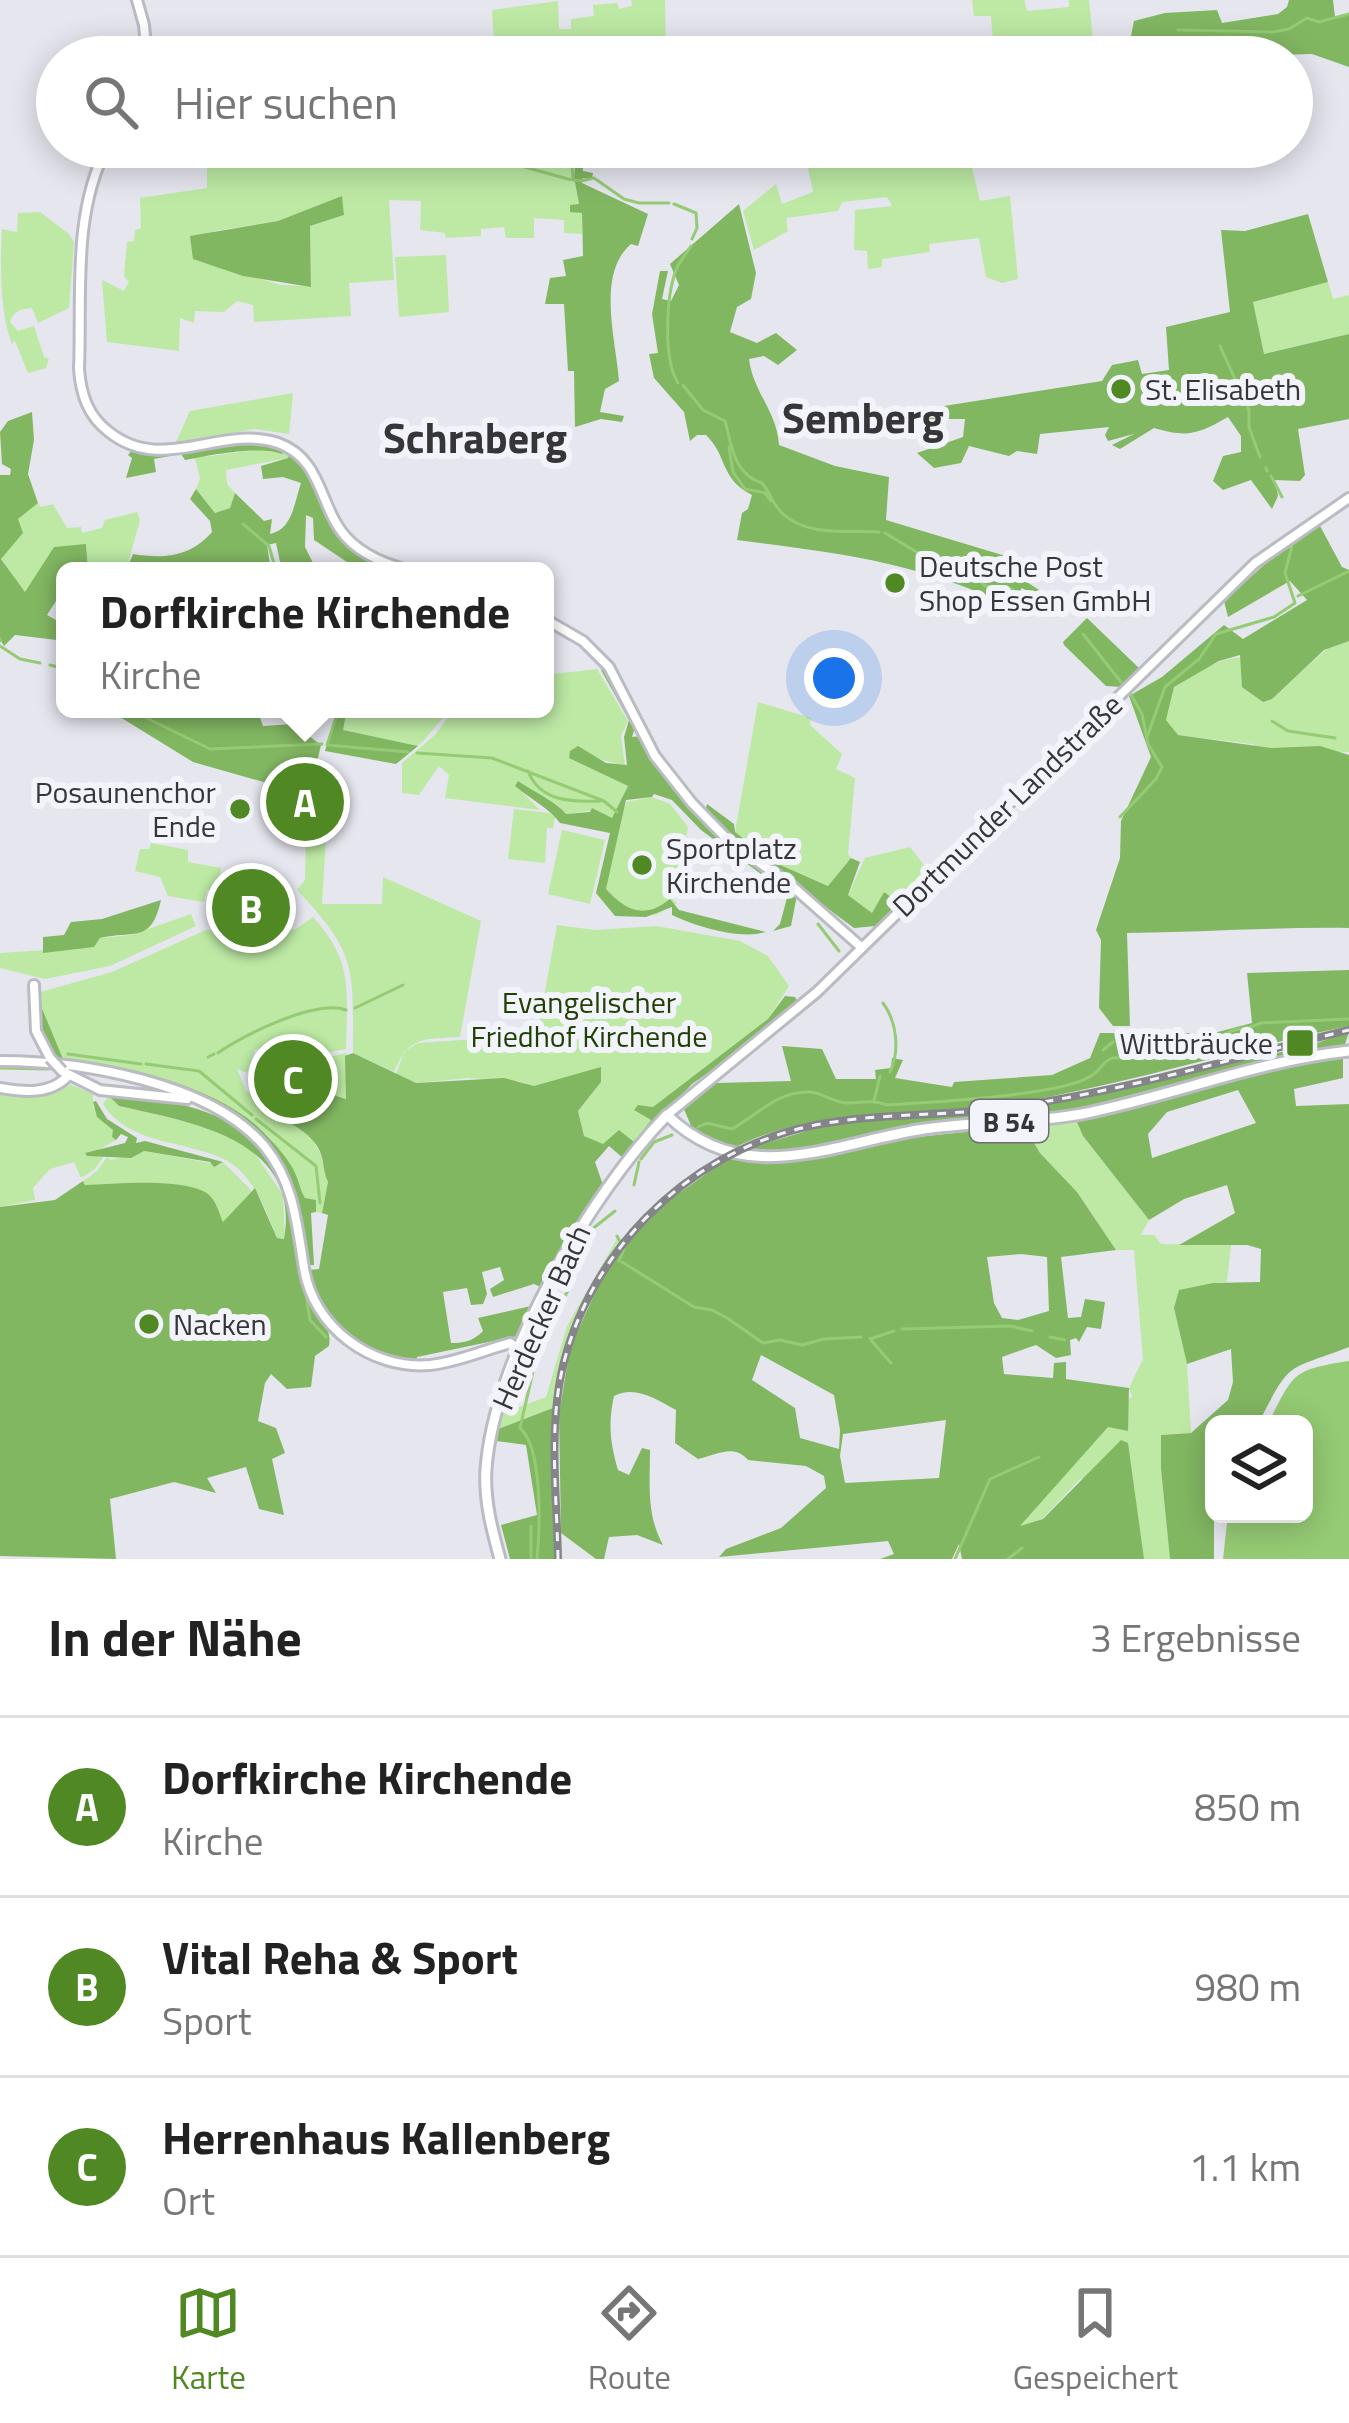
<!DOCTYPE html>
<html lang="de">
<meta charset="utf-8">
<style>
:root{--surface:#fff;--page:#f2f2f2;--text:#222;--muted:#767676;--line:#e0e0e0;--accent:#508824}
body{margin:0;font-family:"Titillium Web",sans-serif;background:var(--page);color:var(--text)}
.controls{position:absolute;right:36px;bottom:36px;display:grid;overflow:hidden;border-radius:18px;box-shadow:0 6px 30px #0003}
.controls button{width:108px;height:108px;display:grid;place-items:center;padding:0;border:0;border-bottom:3px solid var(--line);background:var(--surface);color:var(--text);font:60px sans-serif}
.you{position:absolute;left:834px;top:678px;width:42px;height:42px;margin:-30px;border:9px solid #fff;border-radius:50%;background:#1a73e8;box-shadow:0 0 0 18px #1a73e833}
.badge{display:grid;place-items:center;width:78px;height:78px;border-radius:50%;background:var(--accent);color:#fff;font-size:39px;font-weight:700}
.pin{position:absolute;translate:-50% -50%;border:6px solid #fff;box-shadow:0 3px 12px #0006}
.popup{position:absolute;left:56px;top:562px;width:498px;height:156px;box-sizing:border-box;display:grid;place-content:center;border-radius:18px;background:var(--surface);filter:drop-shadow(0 3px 9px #0005);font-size:39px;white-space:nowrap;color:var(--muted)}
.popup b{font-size:45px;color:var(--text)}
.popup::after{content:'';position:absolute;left:50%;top:100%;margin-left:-24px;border:24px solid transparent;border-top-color:var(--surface)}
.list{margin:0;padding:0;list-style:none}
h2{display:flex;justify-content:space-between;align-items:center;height:156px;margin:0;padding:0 48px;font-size:51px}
h2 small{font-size:39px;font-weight:400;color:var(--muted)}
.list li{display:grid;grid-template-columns:78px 1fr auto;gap:36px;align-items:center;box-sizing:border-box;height:180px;padding:0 48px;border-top:3px solid var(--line)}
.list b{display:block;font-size:45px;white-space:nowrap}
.list p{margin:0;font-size:39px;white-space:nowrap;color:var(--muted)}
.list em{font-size:39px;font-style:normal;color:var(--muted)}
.icon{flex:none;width:66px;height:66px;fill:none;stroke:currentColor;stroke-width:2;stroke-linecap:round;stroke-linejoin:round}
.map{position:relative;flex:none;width:1349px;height:1559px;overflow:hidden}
.search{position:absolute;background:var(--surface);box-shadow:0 6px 30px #0003;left:36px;right:36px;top:36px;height:132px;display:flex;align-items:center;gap:30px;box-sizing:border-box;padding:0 42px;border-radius:66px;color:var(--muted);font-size:45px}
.sheet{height:696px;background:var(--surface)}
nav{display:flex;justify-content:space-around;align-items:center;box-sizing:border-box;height:168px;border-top:3px solid var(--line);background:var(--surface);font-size:33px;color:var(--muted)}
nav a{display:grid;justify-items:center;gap:6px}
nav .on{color:var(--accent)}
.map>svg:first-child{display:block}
.green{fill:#bde9a4;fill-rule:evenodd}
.forest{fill:#82b762;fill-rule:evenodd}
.water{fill:#95cb74}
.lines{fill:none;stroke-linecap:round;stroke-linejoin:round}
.stream{stroke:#95cb74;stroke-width:3}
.secondary-casing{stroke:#bbbbc3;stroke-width:14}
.primary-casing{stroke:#bbbbc3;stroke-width:15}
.secondary{stroke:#fff;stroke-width:8}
.primary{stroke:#fff;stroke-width:9}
.rail-casing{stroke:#848489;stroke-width:8}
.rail{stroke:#f2f3fb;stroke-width:3;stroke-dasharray:9;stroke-linecap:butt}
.secondary-bridge-casing{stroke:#bbbbc3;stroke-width:14;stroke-linecap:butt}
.secondary-bridge{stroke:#fff;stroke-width:8}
.poi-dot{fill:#508824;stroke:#f2f3fb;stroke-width:4.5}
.labels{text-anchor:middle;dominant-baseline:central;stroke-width:12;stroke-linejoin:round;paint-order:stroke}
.shield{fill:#f2f3fb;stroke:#6e6f73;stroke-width:3}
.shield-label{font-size:27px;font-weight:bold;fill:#363639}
.poi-label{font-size:30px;fill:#363639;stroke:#f2f3fb;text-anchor:start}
.street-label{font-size:30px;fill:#363639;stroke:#f2f3fb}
.park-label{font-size:30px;fill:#204102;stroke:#f2f3fb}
.district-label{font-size:42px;font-weight:bold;fill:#363639;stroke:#f2f3fb}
</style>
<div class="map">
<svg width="1349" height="1559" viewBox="0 0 1349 1559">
<rect width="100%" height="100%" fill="#e5e6ee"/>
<path class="green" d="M631 0H665L666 57H495L492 10 558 1 559 29H571V19L594 16 593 5 617 3 619 9 632 6Z
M972 0H1024L1027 11 1069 7V0H1089L1094 52 1075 57H1045L1044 49 994 54 991 16H974Z
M190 147H370V151L384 153V147C432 147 519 136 559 160L558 147H577L574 177 579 205H570V211L582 212V234L564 233V220L534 218V238H506L504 227 481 229V236L446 238 445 233 420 230 421 201 389 200 394 280 349 283 351 316 254 322 253 305 237 301 224 312 195 311 194 323 180 318 179 351 107 342 102 280 124 291 129 282 124 276 127 242 134 241 135 230 141 228 140 198 207 188V159L193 161ZM342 197 344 215 310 226 311 286 281 285 193 259 214 231 278 221Z
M831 147H967L980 201 1010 196 1018 279 1002 283 986 277 979 238 929 244 930 252 882 259V267L868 269 867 251 854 250 855 210 892 206 887 197 842 202 838 211 786 218 788 231 754 250 743 211 776 184 782 204 813 192 808 168 820 165Z
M40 212 69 234 74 242 69 308 38 323 32 308C21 309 14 310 10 322L18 331 34 326 44 357 49 359 46 368 28 373 15 341 12 344C0 313 0 265 2 229L17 232 18 213Z
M446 255 449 312 399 317 395 257Z
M1328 282 1333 299 1349 295V334L1263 354 1253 302Z
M293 393 289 434 255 429 176 442 190 411Z
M264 449 290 453 288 458 226 470 227 484 235 493 230 508 215 513 196 489 200 478 195 458Z
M38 503 41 507 53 504 67 528 81 527 82 533 102 528 105 520 137 512 140 520 126 571H88L86 544 25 593 1 558 22 534 17 519Z
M1349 641V752L1274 754 1252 744 1177 735 1166 720 1174 687C1236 650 1231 652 1300 672L1332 645Z
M597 669 628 721 621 736 625 766 571 751 569 757 628 786 612 819 596 810 566 814C556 801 532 791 516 786L540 810 445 798 449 775 439 766 419 795 402 793V763L435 735 451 713 477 709H545V675Z
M758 702 811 718 810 725 842 754 836 769 855 778 848 854 851 858 829 886 776 863 735 832Z
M347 709H456C441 715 431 735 418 746L342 730Z
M652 797 670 804 688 827 672 899 677 903 656 915 616 916 596 893 626 802Z
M514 809 549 813 555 817 553 828H547L545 863 508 859Z
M562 830 605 840 590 904 548 894Z
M306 837H326L322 904H382L383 877 481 921 460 1037C423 1039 409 1036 394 1072L353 1053C353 969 358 954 297 890L305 880Z
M151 843 188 850V862L221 868 217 891 207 890 204 902 168 896 160 877 135 871 140 849H149Z
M910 847 931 874 901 904 884 892 873 914 848 895 865 858Z
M191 914 196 926 110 966 45 979 0 968V953L94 947 100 938 131 935Z
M313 917C354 962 347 992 346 1049L312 1056 306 1044 289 1039 255 1050 247 1073 237 1069 246 1091 255 1095 261 1105 267 1077 301 1089 304 1062 347 1053 346 1099 308 1090 295 1107 322 1157 328 1183 322 1213 316 1212V1200L305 1199C292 1175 280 1144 258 1127 217 1093 116 1062 62 1059L38 1006 37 993 112 972 206 930 262 935 296 929Z
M557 925 595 930 656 926 740 941 768 956 789 986 768 1019 653 1107 639 1105 635 1110 651 1120 634 1142 603 1145 584 1136 578 1111 601 1082 533 1086 518 1081 468 1078 415 1083 396 1074 404 1052 418 1043 537 1035Z
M71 1085 93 1094V1107L114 1131 112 1137 116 1140 87 1156H104L95 1169 81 1178 74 1162 50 1169 33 1188 35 1200 0 1207V1092L32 1094Z
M109 1096 119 1106 194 1123 249 1145 283 1195 285 1239 277 1238C266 1210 253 1174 224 1159 184 1140 129 1145 103 1104Z
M1076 1120 1083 1136 1149 1220 1141 1235H1154L1161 1244 1231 1245 1227 1282 1213 1283 1174 1308 1187 1364 1191 1433 1161 1435V1469L1170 1559H1144L1140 1542 1081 1478 1042 1519 1017 1528 1132 1396 1129 1388 1143 1359 1134 1250H1116L1077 1192 1040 1153 1024 1126Z
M144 1151 220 1165 223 1162 252 1191 223 1223 203 1191 177 1185H85L83 1181 97 1171 107 1157 111 1160Z
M618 1237 620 1242 573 1325 553 1408 498 1429 501 1414 546 1397 567 1326Z"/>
<path class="forest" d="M1289 0H1333L1335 17 1349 15V67L1312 54 1208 57 1227 40 1135 47 1130 41 1134 21 1165 13 1217 10 1222 23 1278 14 1287 7Z
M577 147H582L583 171 593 173 592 179 583 178 582 183 648 214 638 246 631 244C596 274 616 340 619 381L605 389 600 412 624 416 622 422 601 419 575 427 574 371H568L564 304H545L550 278 566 276 563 260 583 256 582 213 570 212V205L579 204 574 177Z
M342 196 344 215 310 226 311 287 243 276 193 259 190 236 278 221Z
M739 204 756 273 751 299 737 307 730 332 757 343 776 333 797 350 778 365 764 356 749 359C753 392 777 411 779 445L835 466 889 477 886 520 1022 561 1018 576 1054 600 1050 604 1022 588 1008 606C921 562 832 552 737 540L742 513 748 509 752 495C719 478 728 456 706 435H697L690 441 684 412 654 378 649 354 658 353 652 314 660 271H668L662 299 671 301 679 285 670 264Z
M1308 214 1328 282 1253 302 1264 354 1349 334V419L1298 429 1305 475 1300 481 1275 480 1278 496 1272 509 1251 480 1223 490 1213 481 1223 456 1241 452V436L1228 417C1198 434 1188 438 1154 428L1120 449 1112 445 1134 434 1108 441 1105 435 1109 427 1040 434 1037 454 1017 451 1009 456 969 446 961 463 934 468 917 453 963 437 965 419H902L900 413 1102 381 1112 365 1138 360 1142 374 1169 370 1166 327 1230 312 1221 230 1245 231Z
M32 412 34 440 28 474 38 503 18 519 23 533 1 559 25 592 54 547 86 544 88 571H65V603L56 601 47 615 65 625V641L15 635 4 646 0 639V475H10L11 469 2 464 0 432 8 421Z
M246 442 285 450 282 454C261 445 209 455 185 460L181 454 154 459 156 472 126 478 132 458 128 455 133 449 164 454Z
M290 453 311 474 344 540 401 571 359 570 314 540 313 518 306 515 305 547 317 571H282L276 543 267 545 271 571H126L133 554C164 559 190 557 212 532L210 521 190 499 196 489 215 513 230 508 235 493 264 521 272 519 270 534C293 529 294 503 301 483L283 477 263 479 261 466 288 458Z
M1319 524 1342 567 1349 570V641L1324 650 1272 699 1263 702 1242 687 1240 655 1219 661 1174 687 1166 720 1178 735 1271 748 1320 746 1349 755V928C1274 927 1202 932 1127 933L1130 1026H1113L1099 1008 1101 940 1096 930 1120 858 1121 821 1151 757 1129 696 1162 677 1224 625 1243 639 1307 600 1290 581 1228 617 1224 601 1274 556Z
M1087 618 1140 669 1121 687 1106 686 1064 645 1063 642Z
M605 668 636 724 632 737 641 736C675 806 736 851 797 895L791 926 773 931 780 924 788 894 701 830 672 800 654 794 652 797 626 800 606 889C627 912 645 919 670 899L679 910 766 932C741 940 697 927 672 915V907L646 917 615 916 596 893 610 833 560 823C549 808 529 798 515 786L518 781C531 790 558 803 566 814L590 812 592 808 612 818 628 786 569 758 570 751 578 746 606 763 627 765 624 737 629 720 601 670Z
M107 709H257L263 726 293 724 321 745 316 767 293 774 290 791 281 790V787L193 762Z
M337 709H347L343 730 418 746 396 764 325 751Z
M707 804 734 824 735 832 776 863 828 886 851 858 860 862 848 895 872 913 884 892 901 904 876 926 854 928 738 842 705 812Z
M161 900C151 944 135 930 100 938L94 947 43 953V937L64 935 71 922 102 919Z
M1349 970V1026C1237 1049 1128 1084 1015 1103 920 1119 823 1103 734 1148L694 1133 684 1109 716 1083 791 1081 782 1046 822 1049 836 1079H876L875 1070 891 1068 892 1058 903 1060 895 1078 952 1087 954 1082 1052 1075 1090 1058 1100 1033H1214L1252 1023 1247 973Z
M785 996 795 997 798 1002 762 1035 692 1084 623 1158 609 1146 595 1162 603 1185 572 1231 543 1288 534 1284 493 1297 490 1289 504 1280 500 1267 482 1272 487 1294 483 1304 471 1305 467 1288 443 1292 451 1343C465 1343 473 1341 483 1331L478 1318 535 1305 522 1335 417 1357 416 1361C356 1354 328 1325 308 1270L319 1269 328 1215 322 1213 328 1182C325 1176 324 1169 323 1162 320 1142 305 1132 289 1122L308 1090V1077L316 1074 321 1080 320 1091 346 1099 345 1056 353 1053 416 1083 504 1078 534 1086 601 1067V1082L578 1111 584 1136 603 1144 619 1130 634 1142 651 1120 634 1110 638 1105 653 1107 768 1019Z
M38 999 63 1059C123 1063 226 1089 267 1136 276 1145 290 1161 295 1173 299 1181 300 1190 305 1198L316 1200V1212L311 1213 314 1265H307L290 1183 268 1147 189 1094 58 1061 40 1033Z
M1349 1032 1344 1047 1268 1059 1077 1109 907 1126 795 1151 745 1149 828 1125 1038 1105 1305 1047Z
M1343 1056V1078L1294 1089 1296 1106 1349 1104V1347C1284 1372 1292 1359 1258 1424H1214V1559H1170L1161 1469V1435L1191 1433 1228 1400 1233 1382 1231 1349 1187 1364 1174 1308 1179 1290 1213 1283 1260 1282 1261 1249 1247 1245H1179L1235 1213 1227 1185 1184 1199 1149 1220 1083 1136 1076 1120C1165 1100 1252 1067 1343 1056ZM1238 1090 1256 1123 1152 1158 1148 1134 1167 1112Z
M110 1097C176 1096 263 1116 286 1188 296 1221 297 1256 307 1288 313 1308 333 1324 329 1346L315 1356 311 1387 287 1389 271 1374 265 1383 258 1421 276 1428 285 1453 272 1459 284 1515 259 1509 246 1467 207 1478 216 1493 174 1482 110 1499 116 1559 0 1556V1207L55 1200 83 1181 85 1185C116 1184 175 1178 203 1191 216 1197 218 1211 223 1222L255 1188 277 1238 284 1239C302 1138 189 1122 119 1106Z
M96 1101 107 1119 137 1138 136 1143 145 1141 223 1162 214 1167 210 1162 144 1151 131 1158 87 1156 85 1153 125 1143 128 1137 121 1134 116 1140 112 1137 113 1130 97 1117 93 1102Z
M1024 1126 1040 1153 1077 1192 1116 1250 1061 1257 1068 1318 1081 1317 1085 1299 1105 1302 1101 1329 1087 1327 1079 1342 1076 1338 1070 1340 1071 1355 1056 1358 1036 1345 1002 1357 1004 1374 1053 1378 1054 1363 1066 1362V1379L1129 1388 1128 1431 1108 1427 1020 1526 1043 1519 1121 1440 1128 1443 1144 1559H962L959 1544 952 1559H880L894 1554 888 1541 719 1557 726 1549 781 1528 826 1488 824 1476 806 1466 748 1460C734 1443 716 1455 698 1459L675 1443 676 1410C656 1399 635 1385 614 1396 608 1423 610 1443 618 1470L629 1475 642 1448 650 1450C650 1484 646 1514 663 1545L637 1535 609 1537 604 1559H596L561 1533 559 1414 570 1348 600 1282 628 1240 656 1210 728 1158 780 1162 818 1158 898 1139ZM1021 1254 1047 1257 1049 1311 1018 1320 1002 1318 994 1303 987 1257ZM761 1355 834 1395 840 1430 839 1449 800 1438 795 1408 752 1380ZM946 1420 939 1478 845 1483 840 1456 843 1434Z
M553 1408 555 1559H510L501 1525 537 1515 526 1445 496 1441 498 1429Z"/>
<path class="water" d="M1349 1361V1559H1223L1228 1514H1304V1424H1268C1294 1373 1291 1370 1349 1361Z"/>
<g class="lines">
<path class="stream" d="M1178 30 1273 32 1289 29 1307 18 1319 22 1349 14
M571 147 573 180
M549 150 550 163
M441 157 446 164 479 166 503 161 568 179 581 181 594 178 624 199 639 203H669
M367 162 380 158 401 163 435 155
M385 165 435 163
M674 204 696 213 697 228 692 239
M1220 346 1249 410V427L1260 457
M678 383C663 359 666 297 676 270 679 261 687 253 691 246
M683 385 703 410 725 421C732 445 733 474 762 483 771 494 773 505 783 514 808 537 849 530 879 532
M729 447 733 472 745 489 765 493 771 501
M1266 468 1267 471
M1271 476 1282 497
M243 524 269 546 276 571
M885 533 938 565 965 566 985 586 1013 589
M1298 596 1349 571
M1083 634 1121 682
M0 639V641
M0 646 20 659 40 663
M50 665 65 669
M128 709 210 749 322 744
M339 709 327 745 408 752
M1272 721 1288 731 1335 738
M1147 737 1165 687 1199 659 1216 634 1274 617 1295 603 1285 573 1292 546
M417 753 492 758 604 801 617 812
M528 771C540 802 572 802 600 801
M1120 817 1156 779 1162 767 1148 744 1142 714 1130 693
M818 924 839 951
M883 1003C897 1022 900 1051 890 1072
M355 1008 403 985
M1123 1048 1142 1042
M1103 1050 1113 1042
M218 1053C243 1035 316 999 346 1010
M68 1054 141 1064
M208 1057 214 1054
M146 1064 199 1071 252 1115
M0 1068 48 1069
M874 1101 880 1076
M256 1119 316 1166 320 1203
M698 1127 707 1123 732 1129C759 1114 777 1091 810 1092 823 1093 834 1103 848 1103 862 1103 872 1099 887 1105 928 1102 1061 1096 1091 1076 1100 1071 1101 1063 1112 1058 1149 1057 1194 1052 1225 1034 1236 1027 1251 1029 1261 1023L1349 1019
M641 1159 654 1142 672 1135
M634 1185 639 1162
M591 1230 615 1211
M617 1236 624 1249 619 1261
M622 1262 694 1307 712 1310 727 1318 763 1343 780 1340 802 1345 824 1339 861 1337
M306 1294 310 1320 326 1337
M902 1329 1010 1326 1032 1331
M543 1333 569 1289
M1050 1337 1065 1340
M891 1363 870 1339 894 1331
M531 1526V1559
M537 1559C540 1528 543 1448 520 1428L540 1341
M955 1559 990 1479 1039 1457
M1008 1559 1022 1548"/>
<defs>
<path id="secondary" d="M137 0 144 25 147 57
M107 147C72 214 82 295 79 369 81 395 88 416 109 432 163 475 221 424 278 443 323 459 319 507 346 537 363 556 387 564 410 571
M545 619 583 641 609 667 655 756 692 803 728 840 792 886 861 947
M34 985 36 1031 50 1058
M0 1061C80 1061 211 1082 265 1147 294 1183 297 1225 304 1268 313 1327 371 1370 430 1365 458 1362 484 1350 510 1343L519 1349
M62 1071 100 1090 187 1099
M0 1088C24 1092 50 1095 68 1076
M667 1115 817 992 1255 563 1349 498"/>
<path id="primary" d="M500 1559C492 1530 484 1500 486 1469 494 1358 590 1194 667 1115 743 1189 829 1145 918 1130 972 1121 1028 1124 1082 1114 1172 1096 1257 1061 1349 1051"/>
</defs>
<use href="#secondary" class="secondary-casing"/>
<use href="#primary" class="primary-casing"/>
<use href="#secondary" class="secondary"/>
<use href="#primary" class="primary"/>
<defs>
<path id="rail" d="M558 1559C557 1502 550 1443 559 1386 580 1259 685 1152 811 1126 876 1112 945 1117 1011 1107 1124 1091 1238 1057 1349 1030"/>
</defs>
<use href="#rail" class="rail-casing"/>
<use href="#rail" class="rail"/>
<defs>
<path id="secondary-bridge" d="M50 1058 62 1071"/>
</defs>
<use href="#secondary-bridge" class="secondary-bridge-casing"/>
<use href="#secondary-bridge" class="secondary-bridge"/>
</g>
<g class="poi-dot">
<circle cx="1121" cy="389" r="12"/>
<circle cx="895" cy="583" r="12"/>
<circle cx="240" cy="809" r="12"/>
<circle cx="642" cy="865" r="12"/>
<rect x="1285" y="1028" width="30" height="30" rx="6"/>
<circle cx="149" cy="1324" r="12"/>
</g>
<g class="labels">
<rect class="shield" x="970" y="1100" width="78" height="42" rx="9"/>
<g class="shield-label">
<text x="1009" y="1121">B 54</text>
</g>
<g class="poi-label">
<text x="1145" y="389">St. Elisabeth</text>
<text x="919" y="566">Deutsche Post<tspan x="919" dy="34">Shop Essen GmbH</tspan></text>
<text x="216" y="792" text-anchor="end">Posaunenchor<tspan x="216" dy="34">Ende</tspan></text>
<text x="666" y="848">Sportplatz<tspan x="666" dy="34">Kirchende</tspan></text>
<text x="1273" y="1043" text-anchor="end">Wittbräucke</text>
<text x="173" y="1324">Nacken</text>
</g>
<g class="street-label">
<text transform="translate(1007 805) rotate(-44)">Dortmunder Landstraße</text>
<text transform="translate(541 1317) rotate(-66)">Herdecker Bach</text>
</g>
<g class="park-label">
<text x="589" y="1002">Evangelischer<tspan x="589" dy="34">Friedhof Kirchende</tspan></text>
</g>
<g class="district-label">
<text x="863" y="417">Semberg</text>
<text x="475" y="437">Schraberg</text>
</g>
</g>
</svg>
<div class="controls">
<button><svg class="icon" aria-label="layers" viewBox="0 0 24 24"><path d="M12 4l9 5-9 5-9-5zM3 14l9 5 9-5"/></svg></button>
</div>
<div class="you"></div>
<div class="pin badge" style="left:305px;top:802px">A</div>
<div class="popup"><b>Dorfkirche Kirchende</b>Kirche</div>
<div class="pin badge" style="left:251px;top:908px">B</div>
<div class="pin badge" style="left:293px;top:1079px">C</div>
<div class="search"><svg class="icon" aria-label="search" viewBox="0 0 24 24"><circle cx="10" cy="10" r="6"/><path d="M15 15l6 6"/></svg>Hier suchen</div>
</div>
<section class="sheet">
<h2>In der Nähe<small>3 Ergebnisse</small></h2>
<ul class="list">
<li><span class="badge">A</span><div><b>Dorfkirche Kirchende</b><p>Kirche</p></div><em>850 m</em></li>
<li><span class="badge">B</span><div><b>Vital Reha &amp; Sport</b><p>Sport</p></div><em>980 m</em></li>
<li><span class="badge">C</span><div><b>Herrenhaus Kallenberg</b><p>Ort</p></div><em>1.1 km</em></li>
</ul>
</section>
<nav>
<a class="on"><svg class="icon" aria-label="map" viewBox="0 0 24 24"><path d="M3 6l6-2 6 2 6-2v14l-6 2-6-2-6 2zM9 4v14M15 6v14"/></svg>Karte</a>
<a><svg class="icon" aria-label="directions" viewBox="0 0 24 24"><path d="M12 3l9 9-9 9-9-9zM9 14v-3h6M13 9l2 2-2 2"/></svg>Route</a>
<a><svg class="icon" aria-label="saved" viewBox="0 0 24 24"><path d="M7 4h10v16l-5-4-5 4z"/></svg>Gespeichert</a>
</nav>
